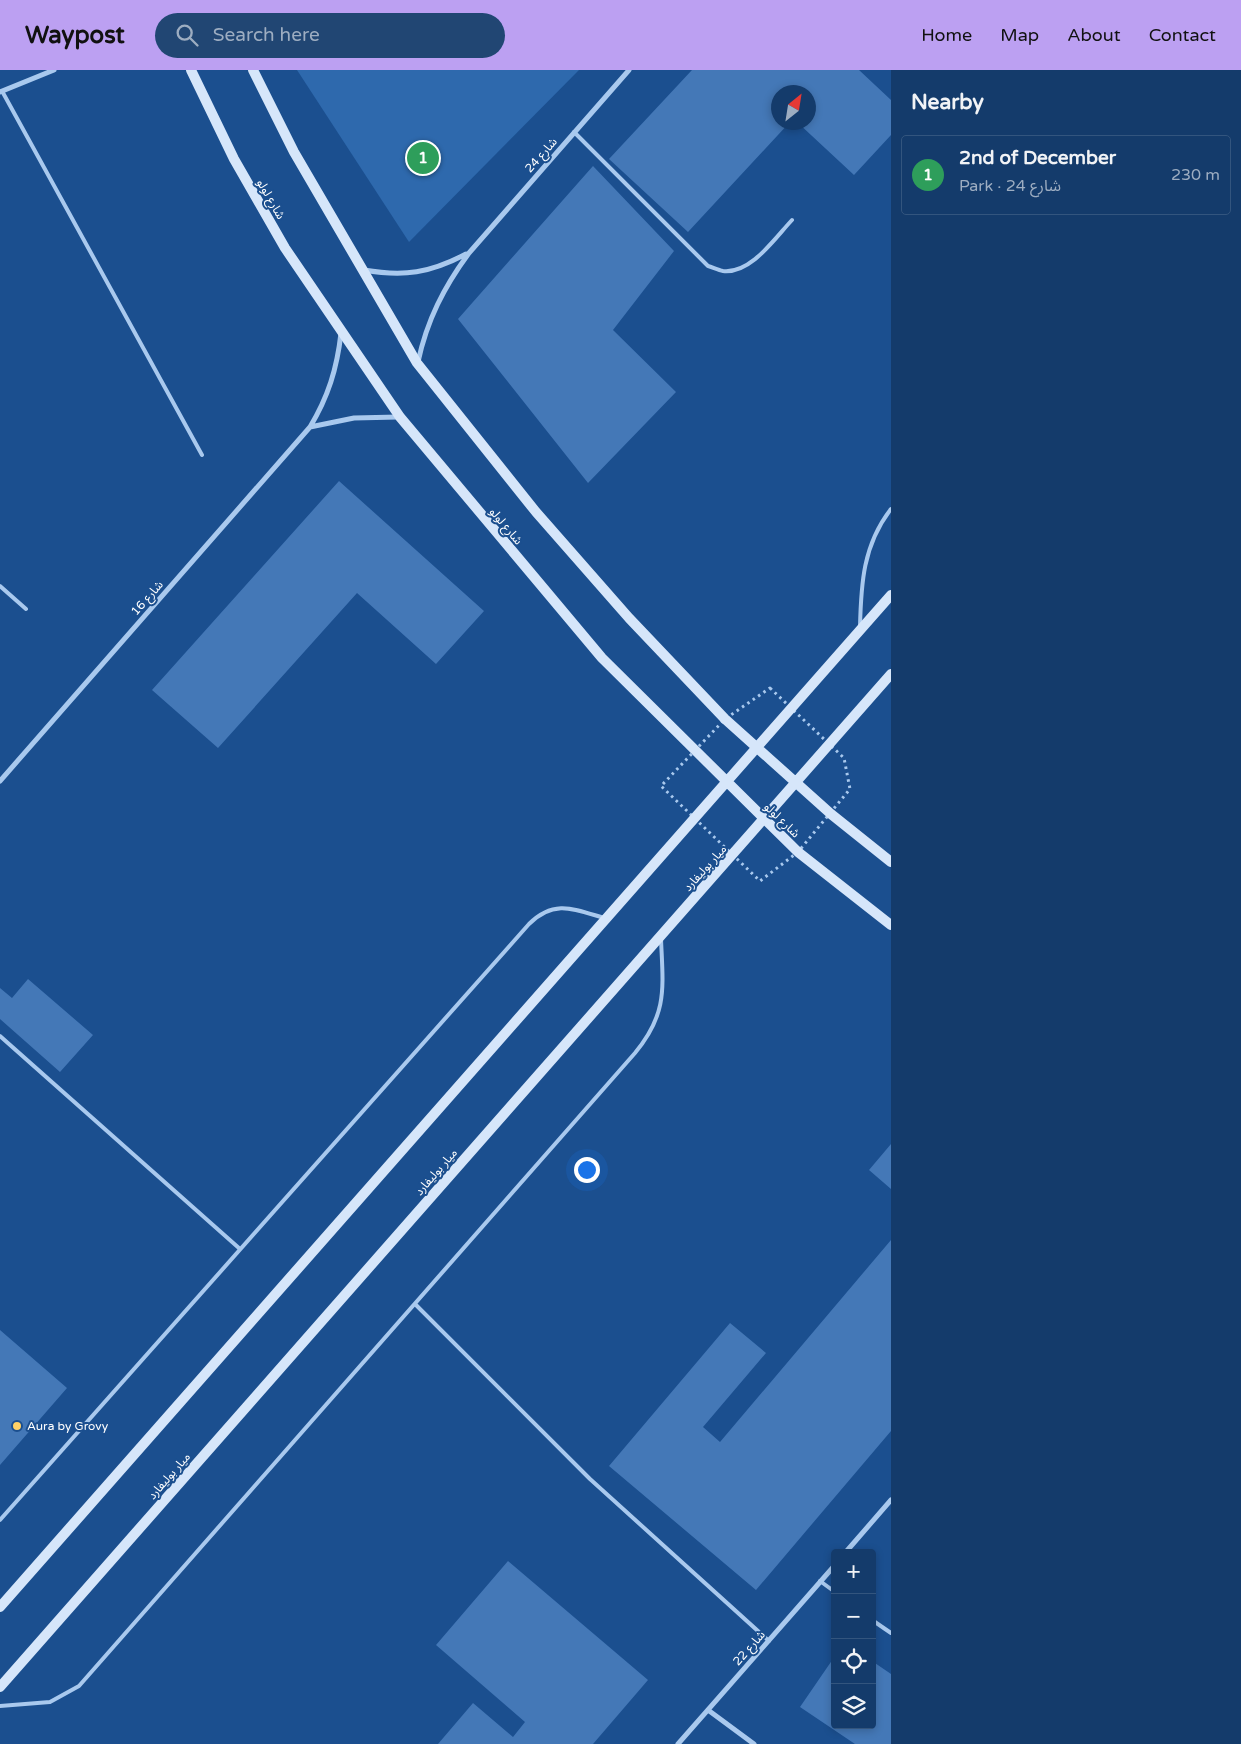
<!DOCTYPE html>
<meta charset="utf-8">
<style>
:root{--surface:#143b6b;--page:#214673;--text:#f1f3f6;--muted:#9dadc1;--line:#33557e;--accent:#bca0f2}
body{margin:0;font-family:"Varela Round","Noto Sans Arabic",sans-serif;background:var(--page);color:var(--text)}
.controls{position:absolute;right:15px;bottom:15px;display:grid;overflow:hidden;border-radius:5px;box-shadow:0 2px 8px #0003}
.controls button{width:45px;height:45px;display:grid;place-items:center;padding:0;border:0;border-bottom:1px solid var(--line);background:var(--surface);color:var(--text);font:25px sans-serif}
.compass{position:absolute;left:771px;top:15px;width:45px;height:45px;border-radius:50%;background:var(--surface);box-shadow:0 2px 8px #0003;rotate:30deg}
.you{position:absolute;left:586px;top:1099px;width:18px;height:18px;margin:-12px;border:4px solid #fff;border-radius:50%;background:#1a73e8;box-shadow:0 0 0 8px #1a73e833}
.badge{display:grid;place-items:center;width:32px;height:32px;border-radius:50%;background:var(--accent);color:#fff;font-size:16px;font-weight:700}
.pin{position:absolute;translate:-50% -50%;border:2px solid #fff;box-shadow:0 1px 5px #0006}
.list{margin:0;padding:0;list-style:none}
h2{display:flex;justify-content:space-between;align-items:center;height:65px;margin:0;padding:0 20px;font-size:21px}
h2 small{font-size:16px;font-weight:400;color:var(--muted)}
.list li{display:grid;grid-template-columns:32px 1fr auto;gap:15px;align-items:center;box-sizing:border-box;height:80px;margin:0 10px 10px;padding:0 10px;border:1px solid var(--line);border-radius:5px}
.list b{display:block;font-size:19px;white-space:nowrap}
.list p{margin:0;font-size:16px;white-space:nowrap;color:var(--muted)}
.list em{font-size:16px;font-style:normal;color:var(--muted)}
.icon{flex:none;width:28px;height:28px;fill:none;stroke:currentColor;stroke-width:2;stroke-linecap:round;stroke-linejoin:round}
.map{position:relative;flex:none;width:891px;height:1674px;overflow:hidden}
header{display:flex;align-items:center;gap:30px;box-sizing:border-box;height:70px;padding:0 25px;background:var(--accent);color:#111}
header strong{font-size:24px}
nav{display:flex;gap:28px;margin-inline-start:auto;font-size:18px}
.search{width:350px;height:45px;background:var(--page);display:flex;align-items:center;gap:12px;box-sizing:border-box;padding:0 18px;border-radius:28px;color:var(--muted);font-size:19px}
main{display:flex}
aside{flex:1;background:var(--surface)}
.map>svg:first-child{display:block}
.green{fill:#2e69ad}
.building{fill:#4478b7}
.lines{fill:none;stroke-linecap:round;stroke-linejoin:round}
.path{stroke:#a9c9ee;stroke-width:3;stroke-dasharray:2.5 4;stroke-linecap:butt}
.lane{stroke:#a9c9ee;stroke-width:4}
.street{stroke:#a9c9ee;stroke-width:5}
.secondary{stroke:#d6e6fa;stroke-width:10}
.poi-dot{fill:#ffd166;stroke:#1b4f8f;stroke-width:2}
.labels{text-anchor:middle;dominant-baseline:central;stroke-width:4;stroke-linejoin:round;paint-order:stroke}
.street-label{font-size:12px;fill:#fff;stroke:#1b4f8f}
.poi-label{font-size:12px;fill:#fff;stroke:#1b4f8f;text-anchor:start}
</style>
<header>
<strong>Waypost</strong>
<div class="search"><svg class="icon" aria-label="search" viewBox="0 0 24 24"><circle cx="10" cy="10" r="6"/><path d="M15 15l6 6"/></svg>Search here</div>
<nav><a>Home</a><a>Map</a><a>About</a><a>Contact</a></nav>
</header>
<main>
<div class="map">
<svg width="891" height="1674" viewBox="0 0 891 1674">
<rect width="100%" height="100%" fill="#1b4f8f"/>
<path class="green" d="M297 0H579L409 172Z"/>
<path class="building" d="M692 0H859L891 30V65L854 105 797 52H808V22H778V52H790L688 162 609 89Z
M593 96 674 181 613 260 676 322 588 413 458 249Z
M339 411 484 541 436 594 357 523 218 678 152 620Z
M28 909 93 965 60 1002 0 949V918L12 928Z
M891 1074V1119L869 1100Z
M891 1170V1361L756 1520 609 1396 730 1253 766 1283 703 1357 720 1372Z
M0 1260 67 1318 0 1395Z
M508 1491 648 1610 593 1674H438L473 1633 513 1667 525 1652 436 1575Z
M835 1586V1655H872V1591L891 1604V1674H855L800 1637Z"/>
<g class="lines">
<path class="path" d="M770 618 844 688 850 719 798 782 760 811 661 716 725 649Z"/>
<path class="lane" d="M2 21 202 385
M574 62 708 196C712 197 718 200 723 201 751 204 775 168 792 150
M0 516 26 539
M860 557C861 514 863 475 891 439
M0 966 240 1179
M415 1234 590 1409 769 1571
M0 1450 529 854C554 829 574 839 604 848
M820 1511 835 1522
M872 1550 891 1563
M0 1636 50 1632 79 1616 635 983C668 943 663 918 661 869"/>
<path class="street" d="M0 22 54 0
M364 200C404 207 430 203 466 184
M418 292C427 250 444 217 469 183L629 0
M310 357 354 348 398 347
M0 711 310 357C328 327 337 299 341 263
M845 1483 891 1430
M708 1640 754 1674
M678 1674 835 1495"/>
<path class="secondary" d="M191 0 234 89 285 178 400 347 602 588 798 782 891 855
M253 0 294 82 417 293 536 442 629 548 725 649 831 744 891 792
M0 1537 891 525
M0 1617 891 604"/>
</g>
<circle class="poi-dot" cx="17" cy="1356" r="5"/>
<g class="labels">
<g class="street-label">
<text transform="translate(541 85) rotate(-49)">شارع 24</text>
<text transform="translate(271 129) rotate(60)">شارع لولو</text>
<text transform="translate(506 456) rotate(50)">شارع لولو</text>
<text transform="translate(147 528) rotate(-49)">شارع 16</text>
<text transform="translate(782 750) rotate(44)">شارع لولو</text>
<text transform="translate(705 798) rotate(-48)">ميار بوليفارد</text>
<text transform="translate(436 1102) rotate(-49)">ميار بوليفارد</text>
<text transform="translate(169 1406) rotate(-49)">ميار بوليفارد</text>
<text transform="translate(749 1578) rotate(-49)">شارع 22</text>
</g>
<g class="poi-label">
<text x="27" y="1356">Aura by Grovy</text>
</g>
</g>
</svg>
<div class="controls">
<button>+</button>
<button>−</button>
<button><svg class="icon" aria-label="locate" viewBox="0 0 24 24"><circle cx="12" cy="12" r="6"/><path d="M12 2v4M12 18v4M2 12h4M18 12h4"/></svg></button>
<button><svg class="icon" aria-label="layers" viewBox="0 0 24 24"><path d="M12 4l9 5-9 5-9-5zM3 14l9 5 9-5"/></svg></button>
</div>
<svg class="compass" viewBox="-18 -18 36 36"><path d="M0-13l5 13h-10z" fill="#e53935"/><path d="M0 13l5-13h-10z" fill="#9dadc1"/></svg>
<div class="you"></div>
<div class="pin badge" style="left:423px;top:88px;background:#2e9e5b">1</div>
</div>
<aside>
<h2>Nearby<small></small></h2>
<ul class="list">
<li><span class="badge" style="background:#2e9e5b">1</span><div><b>2nd of December</b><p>Park · شارع 24</p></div><em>230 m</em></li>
</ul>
</aside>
</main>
